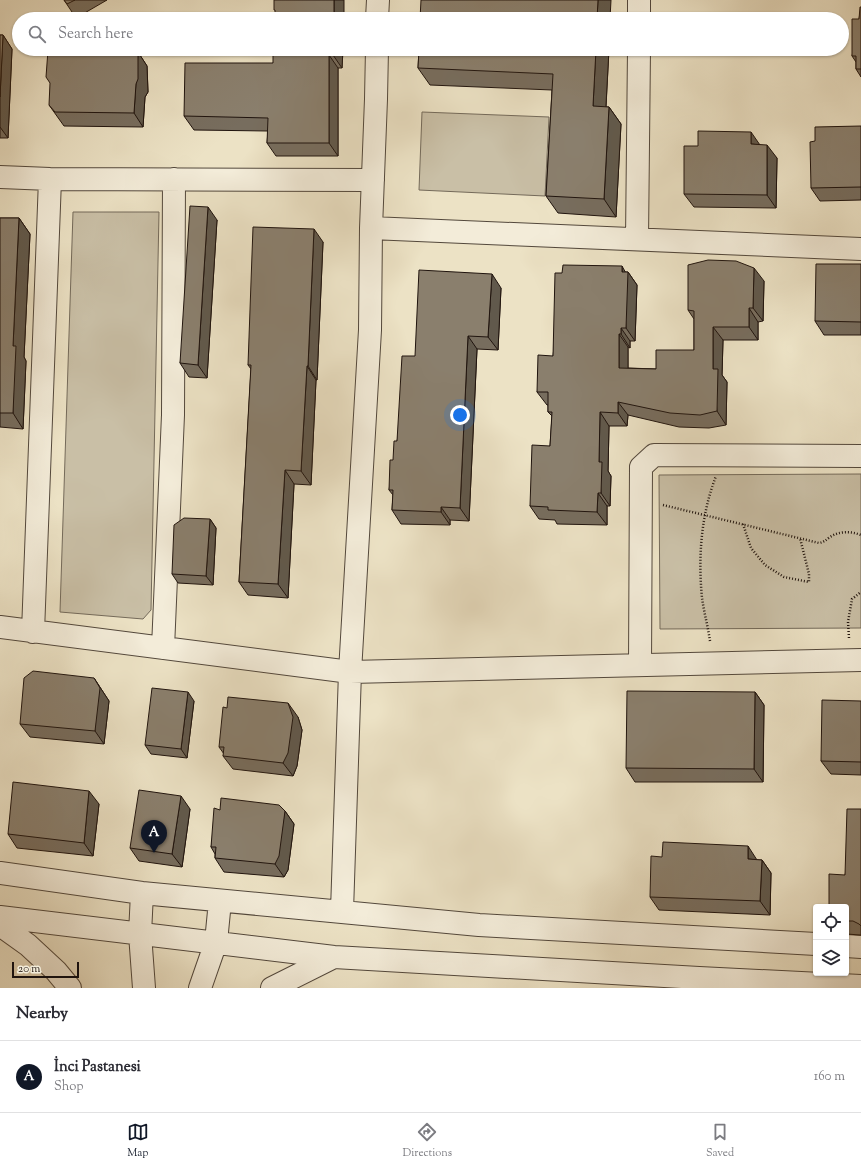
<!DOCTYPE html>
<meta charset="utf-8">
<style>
:root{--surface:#fff;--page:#f2f2f3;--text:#2b2b33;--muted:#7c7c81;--line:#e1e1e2;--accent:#111827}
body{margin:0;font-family:"Sorts Mill Goudy",serif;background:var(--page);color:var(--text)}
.controls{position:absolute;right:12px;bottom:12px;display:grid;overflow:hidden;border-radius:4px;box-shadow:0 1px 3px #0004}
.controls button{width:36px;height:36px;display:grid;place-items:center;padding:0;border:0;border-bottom:1px solid var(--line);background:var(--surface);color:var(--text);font:20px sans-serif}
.scale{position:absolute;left:12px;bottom:10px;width:67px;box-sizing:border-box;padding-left:4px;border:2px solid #20140e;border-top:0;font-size:11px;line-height:14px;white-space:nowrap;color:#20140e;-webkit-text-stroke:3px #f3ecd9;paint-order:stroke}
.you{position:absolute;left:460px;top:415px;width:14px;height:14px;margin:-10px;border:3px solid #fff;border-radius:50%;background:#1a73e8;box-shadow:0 0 0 6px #1a73e833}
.badge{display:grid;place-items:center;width:26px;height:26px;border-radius:50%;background:var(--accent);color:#fff;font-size:13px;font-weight:700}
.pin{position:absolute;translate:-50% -33px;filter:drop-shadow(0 1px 2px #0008)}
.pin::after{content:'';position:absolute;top:21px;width:14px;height:12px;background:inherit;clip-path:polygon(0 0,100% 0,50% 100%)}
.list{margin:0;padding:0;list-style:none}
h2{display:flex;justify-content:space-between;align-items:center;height:52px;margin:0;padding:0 16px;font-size:17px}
h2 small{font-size:13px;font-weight:400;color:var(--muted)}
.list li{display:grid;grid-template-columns:26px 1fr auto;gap:12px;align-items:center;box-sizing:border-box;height:72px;padding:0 16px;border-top:1px solid var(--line)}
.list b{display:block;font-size:15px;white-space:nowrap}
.list p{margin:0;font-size:13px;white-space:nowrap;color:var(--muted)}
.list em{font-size:13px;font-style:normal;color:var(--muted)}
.icon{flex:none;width:22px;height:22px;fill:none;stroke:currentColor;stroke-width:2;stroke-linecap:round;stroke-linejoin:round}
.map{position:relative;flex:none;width:861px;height:988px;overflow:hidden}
.search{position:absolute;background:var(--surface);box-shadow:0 1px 3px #0004;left:12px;right:12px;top:12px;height:44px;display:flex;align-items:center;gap:10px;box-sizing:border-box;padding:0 14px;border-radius:22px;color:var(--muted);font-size:15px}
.sheet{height:124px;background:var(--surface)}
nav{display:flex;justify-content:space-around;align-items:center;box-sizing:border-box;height:56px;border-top:1px solid var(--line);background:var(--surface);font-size:11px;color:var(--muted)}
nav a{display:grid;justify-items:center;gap:2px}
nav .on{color:var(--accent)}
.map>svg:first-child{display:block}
.green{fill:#c9bfa6;stroke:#746a5a}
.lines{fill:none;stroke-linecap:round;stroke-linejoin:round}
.minor-casing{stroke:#53483c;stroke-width:24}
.path{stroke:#20140e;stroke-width:2.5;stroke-dasharray:1 2;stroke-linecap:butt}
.minor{stroke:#f3ecd9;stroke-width:22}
.wall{fill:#776d5e;stroke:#20140e}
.shaded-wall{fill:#61594c;stroke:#20140e}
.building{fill:#8a7f6d;stroke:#20140e}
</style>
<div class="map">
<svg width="861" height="988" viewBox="0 0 861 988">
<rect width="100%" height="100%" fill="#ece2c5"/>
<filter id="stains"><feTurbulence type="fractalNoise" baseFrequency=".005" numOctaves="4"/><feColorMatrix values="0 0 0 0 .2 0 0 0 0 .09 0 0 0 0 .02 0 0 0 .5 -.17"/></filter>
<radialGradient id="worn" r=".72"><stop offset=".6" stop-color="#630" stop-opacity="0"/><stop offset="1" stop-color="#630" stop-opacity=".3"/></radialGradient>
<path class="green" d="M422 112 549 117 545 196 419 190Z
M73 212H159L151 610 143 619 60 612Z
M861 474V628L660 629 659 475Z"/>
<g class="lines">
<defs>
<path id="minor" d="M377 19 378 0
M639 19V0
M0 177 50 179 373 180
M371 228 861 249
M637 239 639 49
M0 627 350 672 861 660
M33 632 50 179
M163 648 173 415 174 179
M640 665 641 467 654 455 861 456
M0 873 142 893 479 925 816 944
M142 893 140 934 144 988
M342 911 350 672 370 330 371 228 376 99 377 49
M0 917 334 957 699 978 861 986
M0 925 28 945 56 971 70 988
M846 946 861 947
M200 988 216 942 220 901
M272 988 334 957"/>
</defs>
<use href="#minor" class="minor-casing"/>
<path class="path" d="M663 505 819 543C824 542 826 540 830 537 839 531 851 531 861 535
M743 524 751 548 765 565 784 577 809 582V574L800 538
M849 638 848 622 852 599 861 592
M710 641C708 627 704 612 702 598 698 557 701 515 716 476"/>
<use href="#minor" class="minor"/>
</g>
<path class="wall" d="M64 0H107L76 18Z
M861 7V77L856 69V62L852 56 859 19Z
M0 35H3L12 49 8 138H0Z
M343 49 342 68H338V156H276L267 143 268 131 194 130 184 116 273 63Z
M419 49H609L606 107H609L621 124 616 217 558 213 546 196 552 90 430 85 418 68Z
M138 52 147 66 148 92 145 97 143 127 64 126 49 105Z
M861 126V200L820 201 811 188Z
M760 145 777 158 776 208 694 207 684 194Z
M0 218H19L30 234 24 357 26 361 23 429 0 427Z
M217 220 207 378 189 377 180 363Z
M323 242 317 380H316L311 485 294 484 288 598 248 595 239 582 251 369 248 365Z
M861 264V335H824L815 321Z
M628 272 637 285 635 341H630V348L628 347V368L656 369 694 350V319L688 310 764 281 763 321 758 322V340H723L722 375 727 382 726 425 709 428 679 427 628 415 627 426H609L608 471 611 476 610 506H607V525L557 524 555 520 539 519 530 506 550 446 552 416 548 412V405H547L537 392 553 356 562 273Z
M501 288 498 350 477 349 469 521 450 520V525L401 524 392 510 393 495 389 490 397 441 415 356Z
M210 519 216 528 213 585 178 583 172 574Z
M94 678 109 701 104 744 30 737 20 724Z
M755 692 764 705 763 782H635L626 768Z
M194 701 187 758 151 754 145 745Z
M861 701V775L831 774 821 761Z
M298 717 302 730 297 766 293 776 233 769 223 756 224 754 219 747Z
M99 804 93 856 17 848 8 834Z
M190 809 182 867 139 861 130 848Z
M861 809V935L846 934 845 875Z
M220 810 285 811 294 824 288 870 284 877 224 872 215 858V854L211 847Z
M757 860H762L771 873 770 915 659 910 650 897Z"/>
<path class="shaded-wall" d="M334 0H344V19H334Z
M598 0H611L610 19H597Z
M3 35 12 49 8 138 0 127V97Z
M333 49H343L342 68 333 55Z
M596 49H609L605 123 593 106Z
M138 52 147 66 148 92 145 97 143 127 134 113Z
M329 55 338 68V156L329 143Z
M609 107 621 124 616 217 604 199Z
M751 132 760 145 751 144Z
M767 145 777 158 776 208 767 195Z
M208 207 217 220 207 378 198 365Z
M19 218 30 234 24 357 26 361 23 429 13 413V346Z
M314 229 323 242 317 380 308 366Z
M622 266 627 275 628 272 637 285 635 341 626 328Z
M754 268 764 281 763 321 753 308Z
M492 274 501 288 498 350 488 337Z
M749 308 758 322V340L749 327Z
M713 327 723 340 722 375 727 382 726 425 717 411 713 369Z
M621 328 630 341V348L621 334Z
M619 334 628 347V381L619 368Z
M468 336 477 349 469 521 460 508Z
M307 366 316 380 311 485 301 471Z
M618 402 628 415 627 426 618 413Z
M600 412 609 426 608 471 611 476 610 506 601 493 599 462Z
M285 470 294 484 288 598 278 584Z
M598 493 607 506V525L597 512Z
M441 507 450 520V525L441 512Z
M210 519 216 528 213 585 206 576Z
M94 678 109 701 104 744 95 731Z
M188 692 194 701 187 758 181 749Z
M755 692 764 705 763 782 754 769Z
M288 703 298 717 302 730 297 766 293 776 283 763Z
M89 791 99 804 93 856 84 843Z
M181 796 190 809 182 867 172 854Z
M285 811 294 824 288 870 284 877 275 864Z
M748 846 757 860 748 859Z
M762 860 771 873 770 915 760 901Z"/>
<path class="building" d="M64 0H75L67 4Z
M274 0H334V19H275V10H274Z
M421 0H598L597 19H420Z
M860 7H861V69H856V56H852V19H859Z
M0 35H3L0 97Z
M273 49H333V55H329V143H267L268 118 184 116 185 63H273Z
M419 49H596L593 106 609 107 604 199 546 196 553 74 418 68Z
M48 50 138 52V79L136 84 134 113 55 112 49 105 50 83 46 77Z
M861 126V187L811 188 810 142 815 141V127Z
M698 131 751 132V144L767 145V195L684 194V146H698Z
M190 206 208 207 198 365 180 363Z
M0 218H19L13 346H16L13 413H0Z
M253 227 314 229 308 366H307L301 471 285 470 278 584 239 582 251 365H248Z
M708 260 736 261 754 268 753 308H749V327H713V369H718L717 411 700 415 670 413 618 402V413L600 412 599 462H602L601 493H598L597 512 548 510V507L530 506 532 445 550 446 552 412H548V392H537L538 355 553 356 555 273H562L563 265 622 266V272H628L626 328H621V334H619V368L656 369V350H694V311L688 310V265Z
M816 264H861V322L815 321Z
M419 270 492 274 488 337 468 336 460 508 441 507V512L392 510 393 490H389L390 460H393L394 441H397L402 356H415Z
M184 518 210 519 206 576 172 574 174 525Z
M33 671 94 678 100 688 95 731 20 724 24 678Z
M152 688 188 692 181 749 145 745Z
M627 691 755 692 754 769 626 768Z
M228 697 288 703 293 717 288 753 283 763 223 756 224 747H219L223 707 227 708Z
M822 700 861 701V762L821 761Z
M13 782 89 791 84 843 8 834Z
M139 790 181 796 172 854 130 848Z
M221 798 279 805 285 811 279 856 275 864 215 858 216 847H211L214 808 220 810Z
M847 809H861V926L859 924 853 921H846V907H829V874L845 875Z
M663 842 748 846V859L762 860 760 901 650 897 651 856 662 857Z"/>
<rect width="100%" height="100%" filter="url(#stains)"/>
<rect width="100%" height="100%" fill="url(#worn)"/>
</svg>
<div class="controls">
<button><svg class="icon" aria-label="locate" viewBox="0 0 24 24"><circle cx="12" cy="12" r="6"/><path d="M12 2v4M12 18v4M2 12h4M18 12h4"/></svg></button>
<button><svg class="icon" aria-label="layers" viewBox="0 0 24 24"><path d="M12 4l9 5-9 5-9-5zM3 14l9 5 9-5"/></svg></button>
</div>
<div class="scale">20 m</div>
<div class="you"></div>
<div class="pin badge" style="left:154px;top:853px">A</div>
<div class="search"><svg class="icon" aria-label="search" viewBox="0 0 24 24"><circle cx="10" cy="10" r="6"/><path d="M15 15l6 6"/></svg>Search here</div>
</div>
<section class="sheet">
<h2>Nearby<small></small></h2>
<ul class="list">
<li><span class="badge">A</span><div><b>İnci Pastanesi</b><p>Shop</p></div><em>160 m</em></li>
</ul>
</section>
<nav>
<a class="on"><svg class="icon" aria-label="map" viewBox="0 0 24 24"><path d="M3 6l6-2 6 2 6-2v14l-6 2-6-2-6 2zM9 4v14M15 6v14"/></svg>Map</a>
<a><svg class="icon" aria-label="directions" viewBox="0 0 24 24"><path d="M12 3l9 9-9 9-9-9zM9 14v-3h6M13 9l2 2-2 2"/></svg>Directions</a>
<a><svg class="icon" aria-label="saved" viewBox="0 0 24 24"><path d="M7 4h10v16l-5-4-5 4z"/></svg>Saved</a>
</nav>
